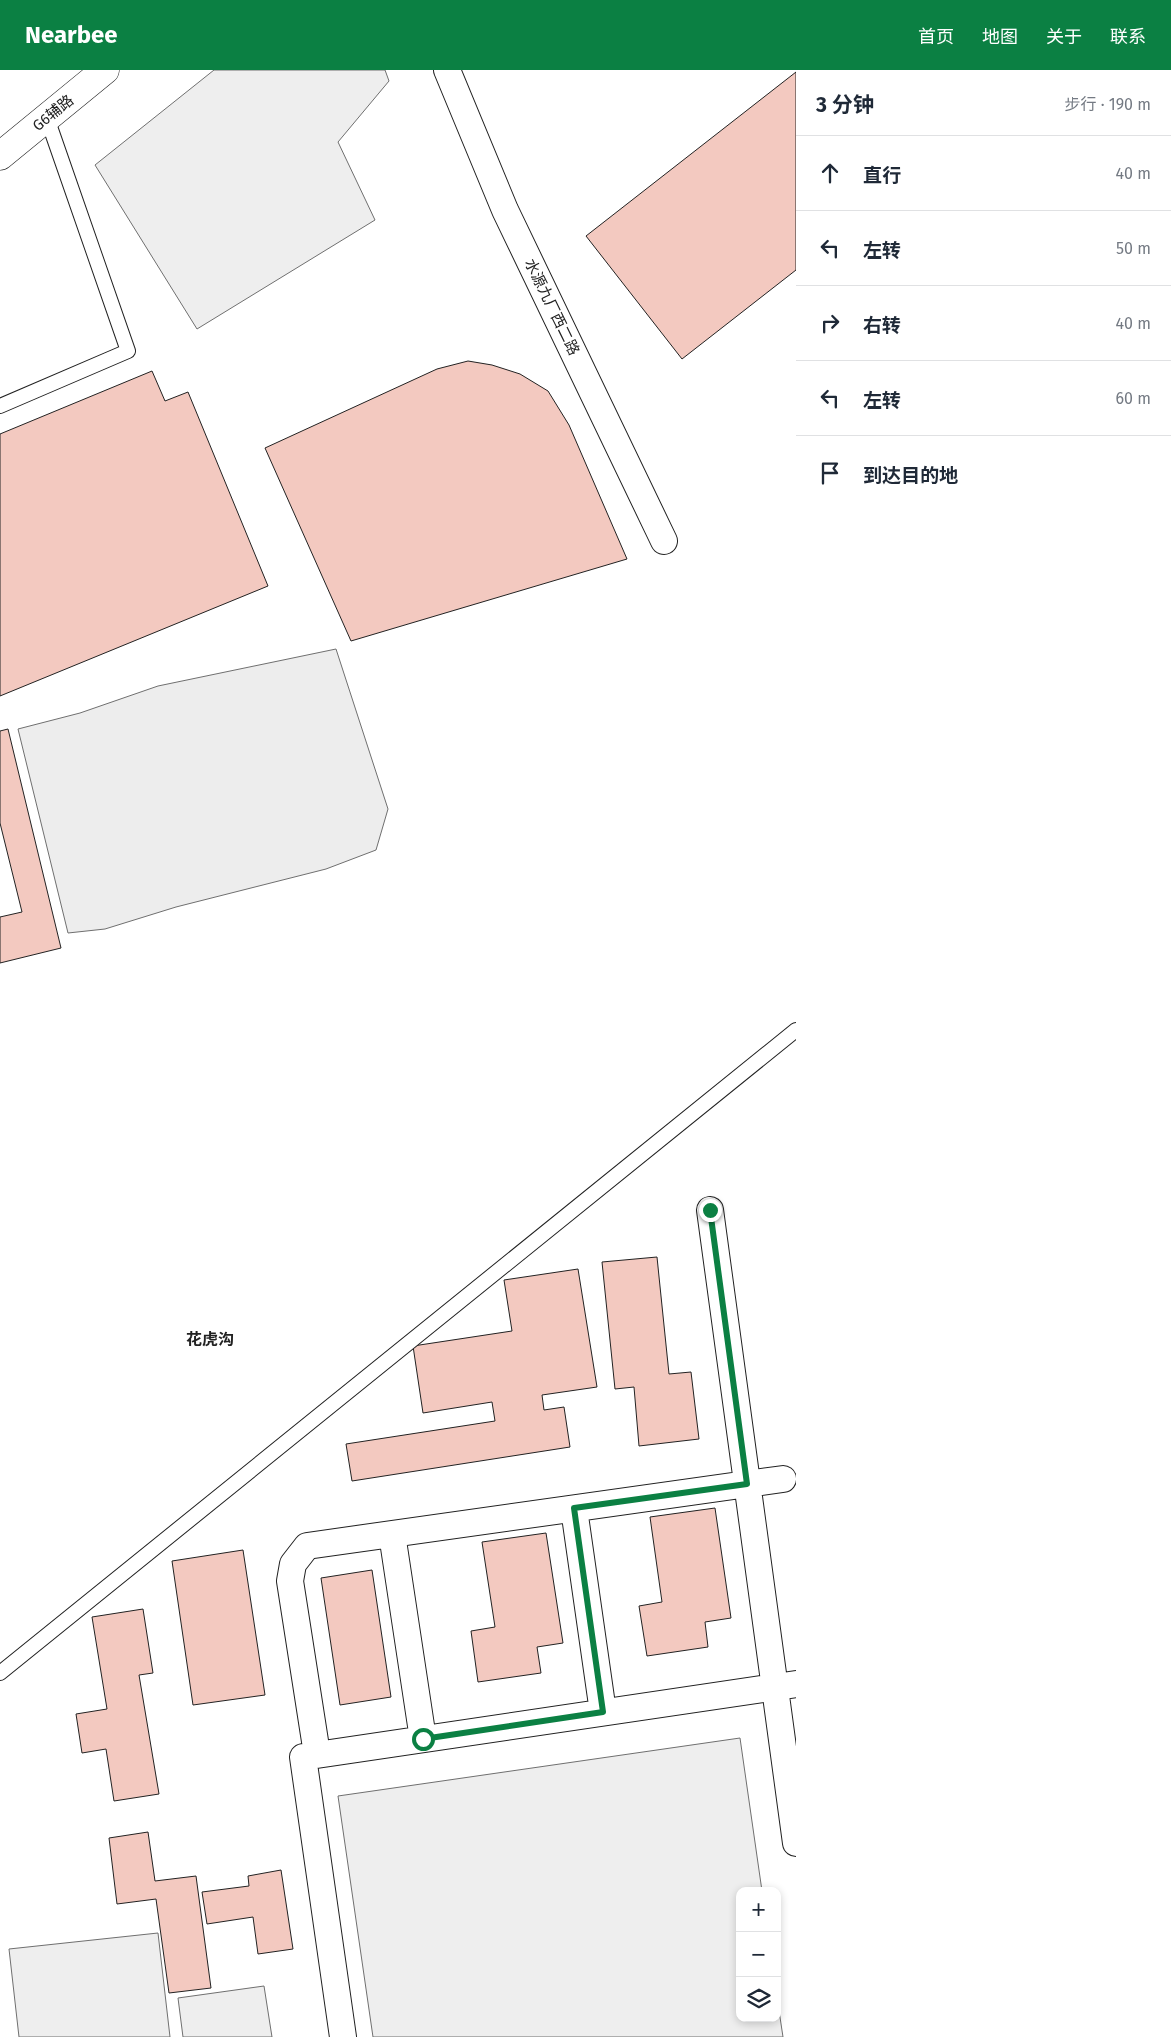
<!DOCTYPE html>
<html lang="zh">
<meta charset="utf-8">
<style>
:root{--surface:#fff;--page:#f6f6f7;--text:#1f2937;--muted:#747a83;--line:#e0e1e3;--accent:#0b8043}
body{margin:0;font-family:"Fira Sans","Noto Sans SC",sans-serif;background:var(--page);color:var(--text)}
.controls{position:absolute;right:15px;bottom:15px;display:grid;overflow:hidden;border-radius:10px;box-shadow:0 2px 8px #0003}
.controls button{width:45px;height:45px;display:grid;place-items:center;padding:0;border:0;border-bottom:1px solid var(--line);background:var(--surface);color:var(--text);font:25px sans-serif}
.stop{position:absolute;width:15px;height:15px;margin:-11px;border:4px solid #0b8043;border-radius:50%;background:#fff}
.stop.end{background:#0b8043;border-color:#fff;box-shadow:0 1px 5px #0008}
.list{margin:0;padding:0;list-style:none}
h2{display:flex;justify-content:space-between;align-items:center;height:65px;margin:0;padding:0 20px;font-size:21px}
h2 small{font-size:16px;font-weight:400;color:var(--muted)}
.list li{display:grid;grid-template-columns:32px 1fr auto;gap:15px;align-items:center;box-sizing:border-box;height:75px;padding:0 20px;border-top:1px solid var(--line)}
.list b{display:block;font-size:19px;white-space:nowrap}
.list em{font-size:16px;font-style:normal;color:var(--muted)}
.icon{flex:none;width:28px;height:28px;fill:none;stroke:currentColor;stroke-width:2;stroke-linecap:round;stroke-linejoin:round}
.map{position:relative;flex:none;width:796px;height:1967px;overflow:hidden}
header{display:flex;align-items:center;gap:30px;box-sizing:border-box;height:70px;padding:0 25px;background:var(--accent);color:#fff}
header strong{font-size:24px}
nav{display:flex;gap:28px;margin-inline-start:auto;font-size:18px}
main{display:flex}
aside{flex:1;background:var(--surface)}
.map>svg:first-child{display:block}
.green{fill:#eee;stroke:#6f6f6f}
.parking{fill:#ededed;stroke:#6f6f6f}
.building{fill:#f3c9c0;stroke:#222}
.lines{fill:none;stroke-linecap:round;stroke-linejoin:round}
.service-casing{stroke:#222;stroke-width:16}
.minor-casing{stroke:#222;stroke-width:28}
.primary-casing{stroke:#222;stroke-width:29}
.service{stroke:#fff;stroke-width:14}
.minor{stroke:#fff;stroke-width:26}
.primary{stroke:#fff;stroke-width:28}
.route{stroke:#0b8043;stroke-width:6}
.labels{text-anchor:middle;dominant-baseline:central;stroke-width:4;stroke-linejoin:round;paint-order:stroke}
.street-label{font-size:15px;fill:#222;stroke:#fff}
.neighbourhood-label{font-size:16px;font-weight:bold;fill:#222;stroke:#fff}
</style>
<header>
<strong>Nearbee</strong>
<nav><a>首页</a><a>地图</a><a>关于</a><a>联系</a></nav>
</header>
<main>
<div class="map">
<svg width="796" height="1967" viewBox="0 0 796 1967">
<rect width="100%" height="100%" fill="#fff"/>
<path class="green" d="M214 0H385L389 11 338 72 375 150 197 259 95 95Z
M740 1668 762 1821H740V1948H777V1927L783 1967H373L338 1726Z
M158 1863 170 1967H19L9 1879Z
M264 1916 272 1967H183L178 1928Z"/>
<path class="parking" d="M336 579 388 739 376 780 326 799 176 837 105 859 68 863 18 659 80 643 158 616Z"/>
<path class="building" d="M796 2V200L682 289 586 166Z
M468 291 492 295 520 304 548 321 569 355 627 489 351 571 265 378 437 299Z
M152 301 165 331 188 322 268 516 0 626V364Z
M8 659 61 878 0 893V847L22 842 0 753V661Z
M657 1187 669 1304 691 1302 699 1369 639 1376 634 1317 615 1319 602 1192Z
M578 1199 597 1317 542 1325 544 1340 564 1337 570 1377 352 1411 346 1374 495 1351 492 1332 423 1343 413 1276 512 1261 504 1210Z
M715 1438 731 1548 705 1552 708 1577 647 1586 639 1536 662 1532 650 1447Z
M546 1463 563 1573 537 1577 541 1603 478 1612 471 1561 495 1557 482 1472Z
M243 1480 265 1625 193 1635 172 1491Z
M372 1500 391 1627 340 1635 321 1508Z
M143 1539 153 1603 139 1605 159 1724 114 1731 106 1679 82 1683 76 1644 107 1639 92 1547Z
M148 1762 155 1811 196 1806 211 1918 169 1923 156 1829 117 1834 109 1768Z
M281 1800 293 1879 258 1884 253 1847 207 1854 202 1822 249 1816 248 1806Z"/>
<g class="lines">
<defs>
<path id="service" d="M0 336 128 281 47 48
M0 1603 796 960"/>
<path id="minor" d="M447 0 505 140 664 471
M710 1140 796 1773
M574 1439 603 1642
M392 1464 423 1669
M317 1684 290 1511 293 1494 307 1476 783 1409
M343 1967 303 1687 796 1614"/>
<path id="primary" d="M0 86 105 0"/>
</defs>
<use href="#service" class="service-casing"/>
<use href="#minor" class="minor-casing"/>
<use href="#primary" class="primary-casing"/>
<use href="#service" class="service"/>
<use href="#minor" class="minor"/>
<use href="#primary" class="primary"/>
</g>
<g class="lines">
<path class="route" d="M423 1669 603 1642 574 1438 747 1414 710 1140"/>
</g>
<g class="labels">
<g class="street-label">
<text transform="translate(53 43) rotate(-39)">G6辅路</text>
<text transform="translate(552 237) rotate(64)">水源九厂西二路</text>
</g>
<g class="neighbourhood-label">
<text x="210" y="1269">花虎沟</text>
</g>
</g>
</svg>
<div class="controls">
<button>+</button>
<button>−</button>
<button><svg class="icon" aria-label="layers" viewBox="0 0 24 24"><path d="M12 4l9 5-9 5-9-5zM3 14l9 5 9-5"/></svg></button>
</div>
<div class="stop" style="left:423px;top:1669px"></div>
<div class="stop end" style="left:710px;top:1140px"></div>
</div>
<aside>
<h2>3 分钟<small>步行 · 190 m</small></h2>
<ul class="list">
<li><svg class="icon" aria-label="ahead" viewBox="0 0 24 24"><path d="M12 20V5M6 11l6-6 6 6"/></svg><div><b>直行</b></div><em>40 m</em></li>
<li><svg class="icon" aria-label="left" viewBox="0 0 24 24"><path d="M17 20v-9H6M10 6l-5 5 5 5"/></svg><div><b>左转</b></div><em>50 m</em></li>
<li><svg class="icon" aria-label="right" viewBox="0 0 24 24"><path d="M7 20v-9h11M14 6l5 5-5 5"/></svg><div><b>右转</b></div><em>40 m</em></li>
<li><svg class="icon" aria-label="left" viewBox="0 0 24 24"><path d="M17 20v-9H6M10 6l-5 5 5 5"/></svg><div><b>左转</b></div><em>60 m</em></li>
<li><svg class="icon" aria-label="arrive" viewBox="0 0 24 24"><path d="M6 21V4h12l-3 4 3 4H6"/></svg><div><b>到达目的地</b></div></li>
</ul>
</aside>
</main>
